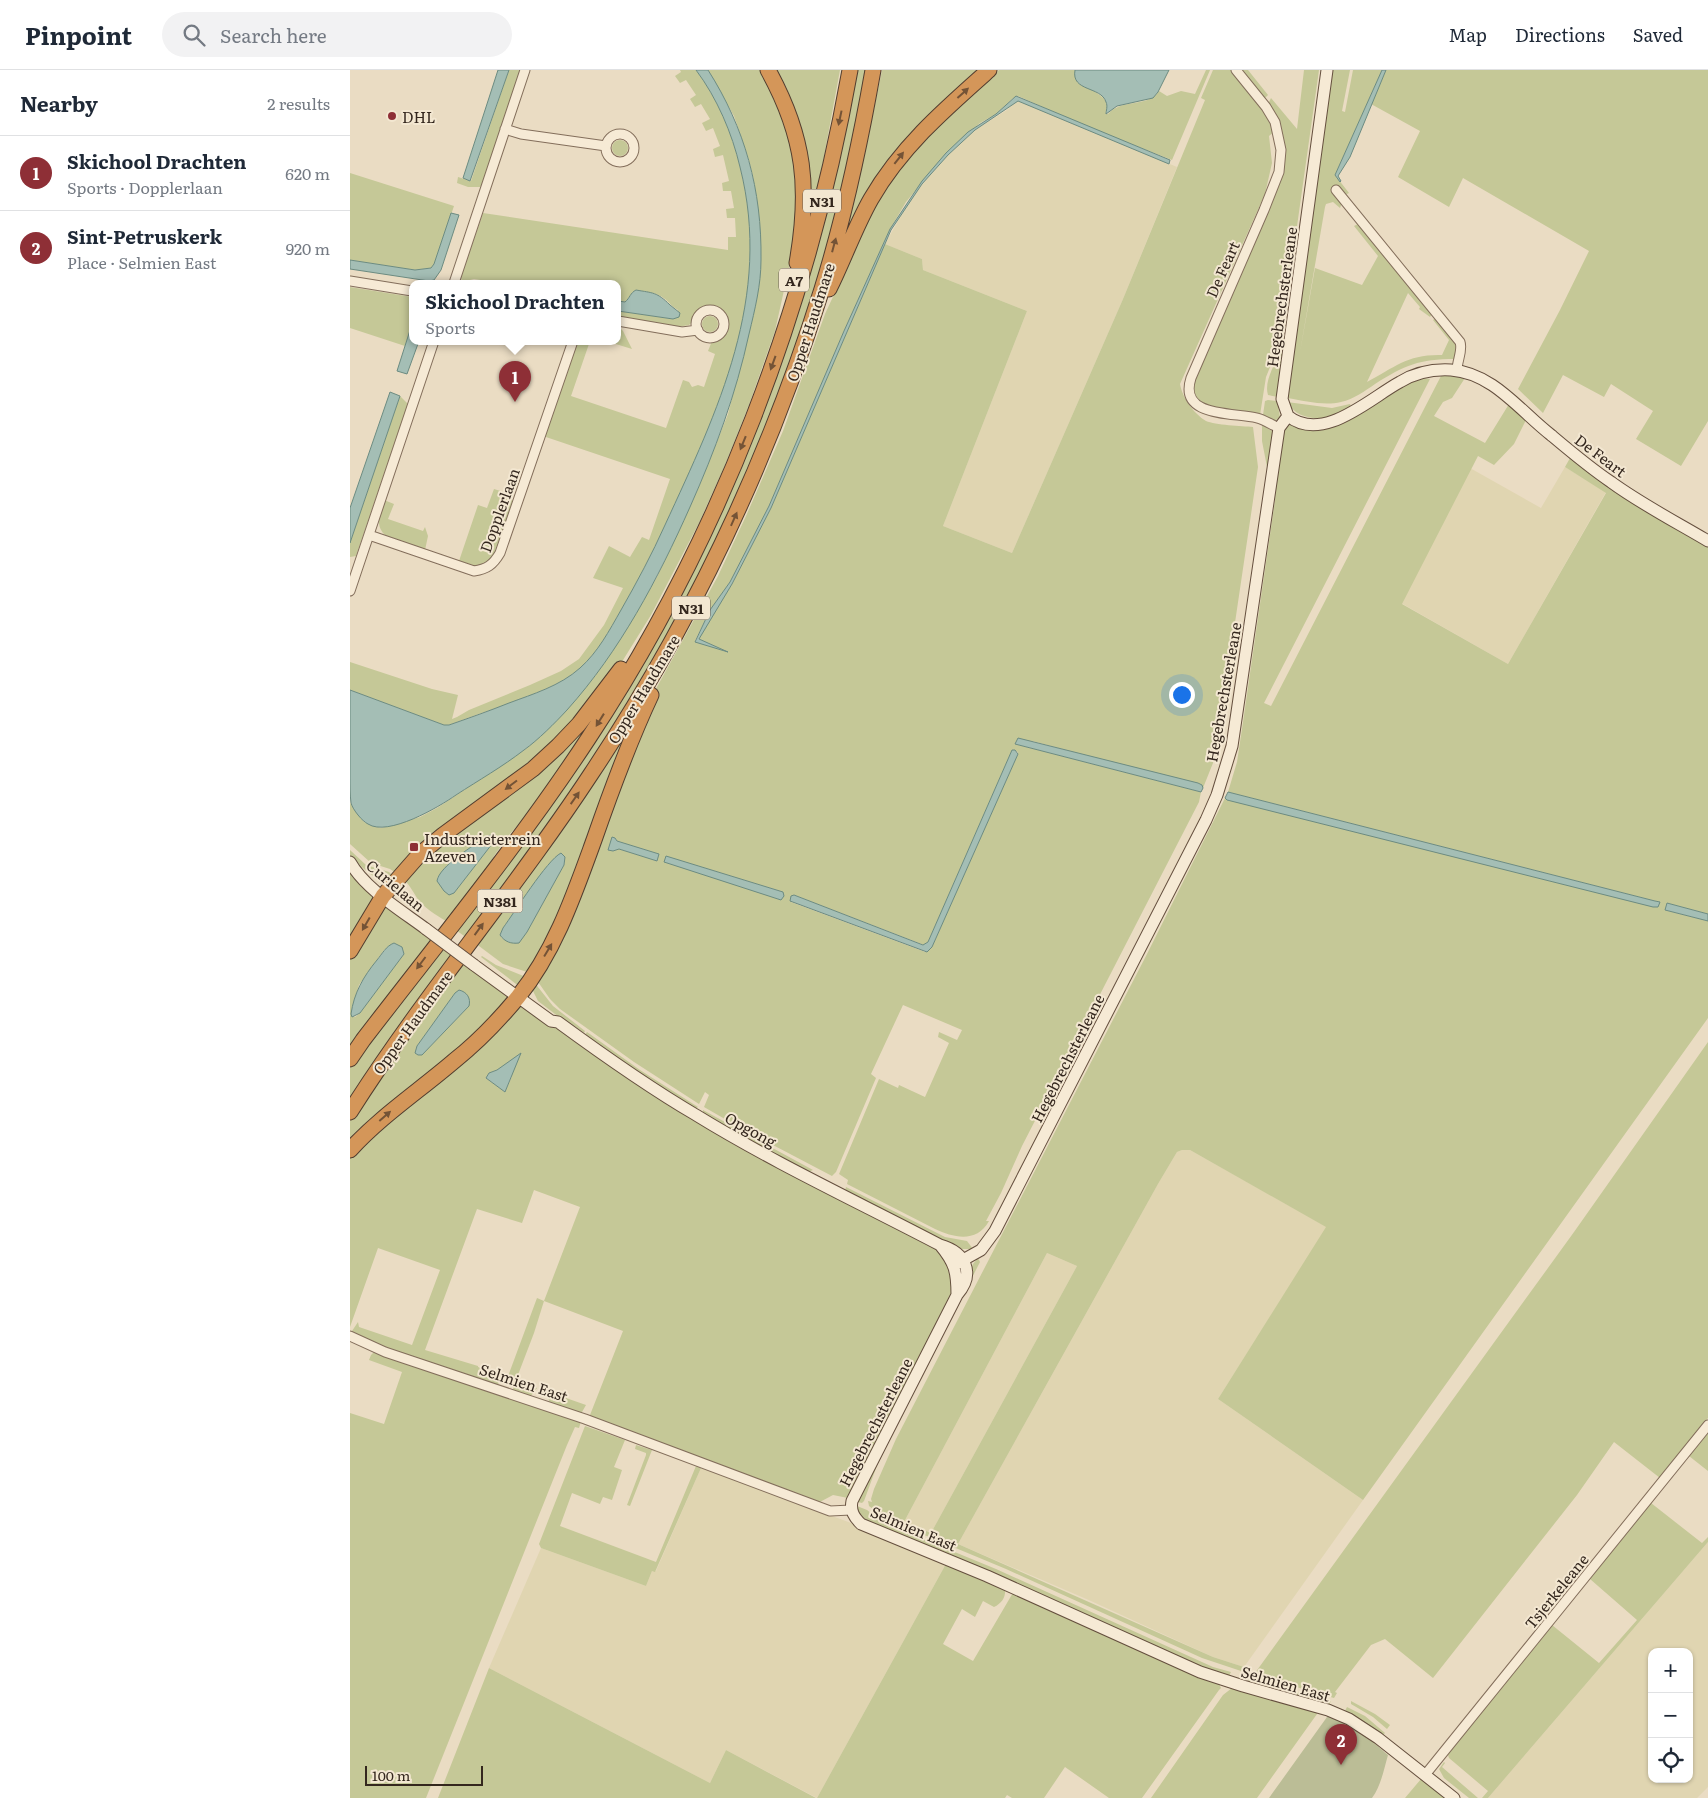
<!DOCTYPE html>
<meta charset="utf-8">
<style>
:root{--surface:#fff;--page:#f2f2f3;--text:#1f2937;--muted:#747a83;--line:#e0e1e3;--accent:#8e2f36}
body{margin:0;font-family:Literata,serif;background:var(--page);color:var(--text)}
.controls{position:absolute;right:15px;bottom:15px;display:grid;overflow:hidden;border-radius:10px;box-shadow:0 1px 4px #0004}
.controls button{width:45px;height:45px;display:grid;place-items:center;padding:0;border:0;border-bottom:1px solid var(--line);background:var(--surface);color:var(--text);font:25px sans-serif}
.scale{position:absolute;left:15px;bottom:12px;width:118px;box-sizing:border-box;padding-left:5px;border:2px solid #34271e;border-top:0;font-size:14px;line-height:18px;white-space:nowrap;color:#34271e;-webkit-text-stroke:4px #f3e7d1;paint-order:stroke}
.you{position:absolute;left:831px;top:624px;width:18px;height:18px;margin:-12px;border:4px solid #fff;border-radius:50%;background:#1a73e8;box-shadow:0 0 0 8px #1a73e833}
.badge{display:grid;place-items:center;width:32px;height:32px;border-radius:50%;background:var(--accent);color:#fff;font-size:16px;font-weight:700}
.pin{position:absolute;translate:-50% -41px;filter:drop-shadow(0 1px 2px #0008)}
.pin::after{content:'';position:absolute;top:26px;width:18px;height:15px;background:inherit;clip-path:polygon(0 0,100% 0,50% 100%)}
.popup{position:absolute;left:59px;top:210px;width:212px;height:65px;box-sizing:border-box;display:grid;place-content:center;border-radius:10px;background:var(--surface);filter:drop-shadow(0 1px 4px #0005);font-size:16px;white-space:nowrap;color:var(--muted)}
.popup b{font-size:19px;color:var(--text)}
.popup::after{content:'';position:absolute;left:50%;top:100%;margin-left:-10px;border:10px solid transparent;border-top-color:var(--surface)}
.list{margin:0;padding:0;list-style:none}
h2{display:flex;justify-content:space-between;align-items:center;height:65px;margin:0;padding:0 20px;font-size:21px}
h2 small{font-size:16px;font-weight:400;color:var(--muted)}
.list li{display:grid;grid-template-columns:32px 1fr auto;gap:15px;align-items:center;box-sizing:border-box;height:75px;padding:0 20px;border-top:1px solid var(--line)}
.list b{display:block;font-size:19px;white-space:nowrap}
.list p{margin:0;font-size:16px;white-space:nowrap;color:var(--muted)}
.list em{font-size:16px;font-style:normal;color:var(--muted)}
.icon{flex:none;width:28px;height:28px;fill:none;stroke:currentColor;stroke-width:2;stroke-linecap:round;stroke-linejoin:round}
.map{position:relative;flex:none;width:1358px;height:1728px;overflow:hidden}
header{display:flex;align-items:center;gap:30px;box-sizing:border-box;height:70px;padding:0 25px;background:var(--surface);border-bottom:1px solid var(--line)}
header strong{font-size:24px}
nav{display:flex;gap:28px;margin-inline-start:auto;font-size:18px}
.search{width:350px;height:45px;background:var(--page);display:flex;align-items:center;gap:12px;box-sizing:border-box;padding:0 18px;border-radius:28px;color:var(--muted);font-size:19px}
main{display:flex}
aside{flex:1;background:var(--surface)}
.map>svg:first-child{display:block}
.farmland{fill:#e0d5b1;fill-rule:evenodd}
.green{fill:#c5c897;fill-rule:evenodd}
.cemetery{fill:#bbbd96}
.water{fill:#a4beb5;stroke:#6c8b81}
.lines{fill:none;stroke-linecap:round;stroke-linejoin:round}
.street-casing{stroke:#836e5b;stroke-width:11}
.secondary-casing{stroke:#654f3e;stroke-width:13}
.highway-casing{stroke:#513d2f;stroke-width:17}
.street{stroke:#f6ead5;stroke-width:9}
.secondary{stroke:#f6ead5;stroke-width:11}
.highway{stroke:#d49659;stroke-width:15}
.secondary-bridge-casing{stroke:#654f3e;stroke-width:13;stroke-linecap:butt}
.secondary-bridge{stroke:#f6ead5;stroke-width:11}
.oneway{fill:#745336}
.poi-dot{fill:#8e2f36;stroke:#f3e7d1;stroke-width:2}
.labels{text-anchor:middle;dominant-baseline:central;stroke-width:4;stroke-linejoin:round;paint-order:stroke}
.shield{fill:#f3e7d1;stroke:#6d6154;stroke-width:1}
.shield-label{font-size:14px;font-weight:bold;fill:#34271e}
.poi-label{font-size:15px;fill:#34271e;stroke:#f3e7d1;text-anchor:start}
.street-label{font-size:15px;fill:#34271e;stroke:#f3e7d1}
</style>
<header>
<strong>Pinpoint</strong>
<div class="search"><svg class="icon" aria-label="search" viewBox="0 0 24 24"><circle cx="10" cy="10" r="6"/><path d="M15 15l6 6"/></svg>Search here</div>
<nav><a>Map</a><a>Directions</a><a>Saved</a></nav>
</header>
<main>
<aside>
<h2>Nearby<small>2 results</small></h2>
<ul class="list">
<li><span class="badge">1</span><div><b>Skichool Drachten</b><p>Sports · Dopplerlaan</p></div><em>620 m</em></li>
<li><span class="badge">2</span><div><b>Sint-Petruskerk</b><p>Place · Selmien East</p></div><em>920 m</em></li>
</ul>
</aside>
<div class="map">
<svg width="1358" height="1728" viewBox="0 0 1358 1728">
<rect width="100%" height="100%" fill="#eadcc3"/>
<path class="farmland" d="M666 31H668L827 97 773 229 662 483 593 456 677 241 573 200 572 189 535 174 558 133 572 114 598 85 625 60 657 40Z
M1215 397 1256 422 1158 594 1051 533 1120 398 1191 438Z
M832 1080H840L977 1157 868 1329 1013 1430 894 1597 863 1587 741 1531 608 1474 808 1114 827 1082Z
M697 1183 727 1196 581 1463 554 1452Z
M351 1398 512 1457 597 1492 467 1728 376 1680 360 1713 139 1598 191 1478 296 1516 302 1501H306Z
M1358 1472V1717L1347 1728H1138ZM1302 1582H1339V1709H1302Z"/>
<path class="green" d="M159 0H171L134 112 130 117H118L107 113 108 107 121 111Z
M330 0H346C367 28 382 63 390 97 423 227 369 340 315 455 302 484 287 512 271 540 259 561 248 582 230 598 211 615 186 623 162 632 141 640 120 647 99 655H94L0 620V592L82 619 108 625 102 649 107 647 119 640 180 615 211 601 229 589 254 555 273 518 243 508 259 476 280 487 292 467 299 470 320 409 193 366 225 271H240L221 326 316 358 333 310 339 312 342 317 348 315 354 317 365 284 358 281 362 271C388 261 375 231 355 238 347 241 345 250 339 255L327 257 268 248V241L323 249 328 240C322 237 320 233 315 229 307 222 295 222 286 220 280 223 280 228 275 232L268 231V213H149L124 209 120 210 119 213H112L111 207 133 143 378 180V167H386L385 148H377L376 139 384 138 381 121H373L372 113 379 111 373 85 365 87 363 79 370 76 363 58 356 61 352 53 360 49 351 34 345 37 340 29 346 25 336 10 330 13 325 6 331 2Z
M358 0H412L442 71 449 132 442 184 425 261 399 335 375 395 349 453 301 545 265 603 206 675 68 777 57 786 46 803 40 799 21 793 0 774V733L14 752 31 758 70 747 87 738 177 678 216 640 242 610 260 584 307 507 348 419 378 344 407 228 410 205V156L403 106 398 87 384 46Z
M427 0H490L471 103 457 157 451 59 437 19Z
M503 0H517L505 67 467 217 417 362 350 511 245 691 117 868 103 858 233 683 404 358Z
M532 0H635L580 49 495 167 514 88Z
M649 0H725V2C731 8 736 15 743 20 752 27 760 30 756 43L758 44C772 28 798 38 809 21L817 26 831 21 845 24 856 0H860L822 90 740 58 668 26 662 29 646 44 630 53 596 83 556 132 540 159 494 261 419 436 380 512 360 540 345 571 378 582 348 569 359 550 382 514 421 438 535 174 572 189 573 200 677 241 593 456 662 483 773 229 855 30 851 28 863 0H882L913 38 925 61 919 66 922 93 915 124 830 314C832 327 844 344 856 351 865 355 892 356 903 357L908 397 865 688 853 718 852 715 848 713 810 705 682 671 665 674 851 722 849 732 672 1076 651 1123 636 1151H639C627 1173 604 1168 585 1159L497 1114 498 1110 489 1104 529 1009 548 1018 549 1015 575 1027 599 973 588 967 589 962 607 970 612 960 553 935 521 1004 526 1008 486 1102 482 1106 387 1056 354 1037 359 1025 355 1022 349 1034 284 992 210 939 200 929 186 909 302 626 368 506 396 446 433 361 475 244 526 134 560 83 601 43ZM662 680 668 682V684L582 877 575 882 570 880 441 832 444 825 574 875 578 872ZM265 768 266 771 309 784 307 791 269 779H258ZM341 794 433 822 431 830 419 825Z
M890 0H898L918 25 914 29Z
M954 0H969L931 270 916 307 910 345 856 338 844 327 843 309 926 123 930 109 934 90 918 34 921 28 947 59Z
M982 0H1000L992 41 995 42 1003 0H1032L985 105 999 123 995 125 990 138 983 132 976 134 975 137 950 282 965 198 1012 215 1028 186 1004 156 1008 154 1011 155 1082 244 1080 247 1069 239 1070 237 1058 223 1017 312C1045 297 1058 284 1092 285L1099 270 1083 250 1086 248C1099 263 1110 268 1105 289 1069 289 1055 295 1025 314 1015 321 1004 329 991 332 974 336 955 331 937 328Z
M1036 0H1358V351L1331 396 1286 369 1303 341 1261 314 1254 327 1213 305 1193 343 1168 319 1210 240 1239 181 1113 108 1099 137 1048 107 1070 61 1021 34Z
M262 78a8 8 0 1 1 16 0a8 8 0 1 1-16 0Z
M0 103 104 136 84 195 81 198 65 200 0 190Z
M0 217 62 227V254L55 276 0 258Z
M352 254a8 8 0 1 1 16 0a8 8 0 1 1-16 0Z
M268 256 273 261 282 279 256 271H268Z
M936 274 928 327 918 325C913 309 929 287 936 274Z
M1095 305 1115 308 1102 328 1093 332 1084 346 1135 373 1159 334 1176 350 1164 374 1144 395 1128 386 1052 534 1158 594 1256 423 1215 397 1220 388 1358 476V844L1317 833 1315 840 1358 851V948L1013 1430 868 1329 976 1157 840 1080H832L827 1082 808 1114 608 1474 863 1587 894 1597 891 1601 852 1588 656 1499 536 1449 519 1436 518 1431 522 1432 521 1429 524 1419 546 1369 796 886 875 728 1308 837 1310 832 1305 831 878 722 887 692 893 652 925 430 926 401 933 361 936 356 940 355 962 357 1057 313 1072 308 1080 309 914 633 921 636 1091 306ZM697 1183 727 1196 581 1463 554 1452Z
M50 326 58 334 6 486 0 487V473Z
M918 330 927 331 930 347 925 351 913 345 915 331Z
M937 332 982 338 1000 334 1001 337C995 340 989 345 983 346 966 351 946 348 937 332Z
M912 354 923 362 919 398 917 397 912 371Z
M144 419 160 424 163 432 142 489 132 496H125L109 491 128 435 137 438Z
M34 430 44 434 38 449 73 461 75 457 78 466 75 480 36 466C24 455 30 444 34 430Z
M271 608 184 737 159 765 144 786 136 801 96 851C86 845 74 838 67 828 62 820 59 814 52 808L71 787 185 701ZM137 766 143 768 142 774 104 823 87 808 101 792Z
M290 637 220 829 180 903 153 894 125 873ZM213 785 215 791 214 795 177 862 169 872 153 869 150 865 153 858 194 801Z
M0 780 16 795 39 802 42 805 40 810C23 811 12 797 0 785Z
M0 798 23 826 24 829 0 876Z
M34 834 82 870 0 980V888ZM44 873 52 877 54 884 10 943 5 947 1 944 9 915 34 880Z
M90 876 104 886 0 1032V998Z
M132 886 146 895 176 907 169 915 166 914 131 887Z
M111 892 160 927 157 936 0 1076V1051L28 1007 40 995 55 976 71 946ZM105 923 119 936 72 985 66 980 67 976Z
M184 912 203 936 235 961 234 963 223 955 222 957 188 931 182 919Z
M167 937H174L218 965 217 966 228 974 587 1179 601 1196 602 1220 600 1227 498 1428 483 1425 468 1433 242 1348 240 1345 273 1261 194 1231 184 1263 166 1310 187 1318 180 1327 164 1321 163 1318 165 1312 157 1309 187 1228 194 1231 230 1137 184 1120 172 1153 127 1139 75 1280 128 1296V1297L152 1305 149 1313 147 1315 35 1278 3 1263 2 1261 8 1252 9 1257 62 1275 90 1200 28 1178 0 1257V1084ZM147 1000 162 1006 155 1022 136 1008 139 1003Z
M237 962 290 1000 348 1037 344 1040 234 966Z
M1358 972V1348L1310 1408 1264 1372 1227 1425 1083 1608 1035 1569 1021 1575 985 1622 987 1623 984 1628 905 1605V1603L1224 1162Z
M353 1040 463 1100 458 1102 406 1075 353 1043Z
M496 1117 595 1167 617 1171 623 1179H612L598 1173 495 1121Z
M628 1188 630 1192 529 1390 514 1431 512 1433 508 1432 623 1194Z
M24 1282 231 1351 229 1358 225 1357 217 1375 76 1728H0V1343L34 1354 52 1302 19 1290 21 1285Z
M196 1321 236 1335 232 1342 230 1344 200 1334Z
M235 1356 275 1370 264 1397 272 1400 262 1430 253 1427 250 1434 222 1423 210 1456 306 1492 346 1396 351 1398 305 1502 302 1501 296 1516 191 1478 189 1474Z
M1358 1363V1401L1339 1386Z
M286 1375 302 1380 280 1436 277 1435 296 1385V1383L285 1379Z
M1301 1433 1352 1473 1358 1467V1472L1138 1728H1132L1138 1721 1099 1688 1098 1685 1099 1682 1202 1555 1249 1593 1287 1550 1240 1509Z
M507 1436 517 1440 534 1453 646 1499 863 1597 881 1602 878 1608 515 1451 508 1441Z
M597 1492 655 1518C656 1527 652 1533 644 1537L633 1531 625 1547 612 1539 593 1574 623 1591 664 1521 869 1614 871 1618 869 1620 792 1728H759L715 1697 694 1728H662L657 1725 655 1728H467Z
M139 1598 360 1713 376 1680 466 1728H88Z
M899 1608 981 1631 979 1635 898 1614Z
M882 1618 968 1641 967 1644 907 1728H801L873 1625Z
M1001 1631 1025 1644 1040 1655 1037 1659 1023 1647 1001 1634Z
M997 1637 1015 1646 1035 1663 1032 1666 996 1644 995 1641Z
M1094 1692 1095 1693 1092 1697 1128 1728H1119L1094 1708 1089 1699Z
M1071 1709 1098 1728H1055Z"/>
<path class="cemetery" d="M977 1647C997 1646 1024 1673 1038 1685 1034 1699 1031 1716 1022 1728H919Z"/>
<path class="water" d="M148 0H159L120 111 113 108Z
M346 0H358C395 58 412 120 411 190 411 215 405 239 399 264 386 324 365 381 340 437 308 509 270 581 217 640 205 653 188 670 174 680 152 697 129 710 106 725 89 737 38 767 18 754 12 751 3 740 1 733 0 726 0 714 0 707 0 678 0 649 0 620L94 655H99C119 648 139 641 159 633 183 624 210 616 230 598 248 582 259 561 271 540 287 512 302 484 315 455 368 340 423 227 390 97 382 63 367 28 346 0Z
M725 0H819L808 22 803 28 767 36 756 44C756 41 758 36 756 32 751 16 721 22 725 0Z
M1032 0H1036L1000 87 988 106 991 111 990 112 985 105Z
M666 26 820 90 819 94 668 31 625 60 598 85 572 114 541 160 421 438 382 514 349 569 378 582 345 572 360 540 380 512 419 436 494 261 540 159 572 111 596 83 618 62 646 44Z
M101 143 109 145 91 200 84 210 79 211 0 199V190L65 200 81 198 84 194Z
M286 220C303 223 307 222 320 235 323 238 327 240 330 243L329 247 323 249 268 241V231L275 232C280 228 280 223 286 220Z
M62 254V271H69L57 304 47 301Z
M40 322 50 326 0 473V438Z
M668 668 848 713 852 715 853 718 851 722 665 674Z
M662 680H665L668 684 582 877 577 882 440 831 441 826 444 825 573 875 578 872Z
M878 722 1305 831 1310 832 1308 837H1303L877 730 875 728Z
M137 766 141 765 143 768 142 774 104 823 99 825 94 821 87 811C89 796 125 775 137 766Z
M262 767 265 768 267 771 309 784 307 791 269 779 263 781 258 780Z
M211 783 215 787 214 795 177 862 169 873C161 874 155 872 150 865L153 858C164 843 197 790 211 783Z
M316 786 433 822 434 826 431 830 314 792Z
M1317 833 1358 844V851L1315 840Z
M44 873 52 877 54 884 10 943 2 947 1 944C4 923 13 907 27 890 32 884 36 876 44 873Z
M109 920C117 922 121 928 119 936L72 985H68L65 983 67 976 105 923Z
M171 983 155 1022 136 1008 139 1003 147 1000Z"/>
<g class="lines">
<defs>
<path id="street" d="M886 0 916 37 925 52 931 80 929 102 914 140 841 308C828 348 884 342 907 348 915 350 922 355 929 358
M155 59 171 64 256 76
M256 78a14 14 0 1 1 28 0a14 14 0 1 1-28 0Z
M986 120 1110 272C1113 280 1107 291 1107 300
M0 211 62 221
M104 213 175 0
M346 254a14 14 0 1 1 28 0a14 14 0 1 1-28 0Z
M268 251 332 262 348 260
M19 465 124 501C137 499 143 495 150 483L223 271
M0 521 84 271
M0 1266 35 1282 235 1349 480 1441 501 1440
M1075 1705 1358 1355"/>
<path id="secondary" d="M938 346C973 374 1020 328 1050 312 1065 303 1084 299 1101 300 1143 303 1170 341 1201 365 1220 381 1240 398 1261 412 1291 434 1326 452 1358 471
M0 792C15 819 52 841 76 859
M124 895 201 951 208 952C253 985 298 1017 346 1045 424 1093 508 1132 590 1175 615 1182 626 1203 607 1225L502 1431C500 1441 504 1447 511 1454L637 1506 850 1602 893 1616 978 1640 999 1649 1028 1668 1104 1728
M590 1175C605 1193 607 1202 607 1225
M604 1195 631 1180 645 1161 856 750 867 725 882 676 929 358 938 346 932 329 977 0"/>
<path id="highway" d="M418 0C455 67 460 119 447 193
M479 219C494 189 505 157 521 129 551 77 595 39 639 0
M0 881 33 826 69 785 93 765 183 699 208 676 229 654 271 599
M0 989 13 970C89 871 169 774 238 669 371 468 458 237 500 0
M0 1042C74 925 165 820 241 704 341 554 418 392 472 219 494 148 510 74 523 0
M0 1080C31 1046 69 1021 104 991 128 972 149 950 168 927 205 881 224 825 244 770 261 721 279 672 301 625"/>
</defs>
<use href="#street" class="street-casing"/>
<use href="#secondary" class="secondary-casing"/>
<use href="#highway" class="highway-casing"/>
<use href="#street" class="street"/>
<use href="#secondary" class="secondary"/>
<use href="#highway" class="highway"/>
<defs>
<path id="secondary-bridge" d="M76 859 124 895"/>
</defs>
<use href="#secondary-bridge" class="secondary-bridge-casing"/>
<use href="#secondary-bridge" class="secondary-bridge"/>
</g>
<defs><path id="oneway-solid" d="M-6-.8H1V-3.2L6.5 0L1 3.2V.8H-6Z" transform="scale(1.25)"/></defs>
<g class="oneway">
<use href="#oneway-solid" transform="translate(613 23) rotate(-42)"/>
<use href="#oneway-solid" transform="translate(490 48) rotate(102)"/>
<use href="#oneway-solid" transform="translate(549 88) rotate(-52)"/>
<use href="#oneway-solid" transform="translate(484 175) rotate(-75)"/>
<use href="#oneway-solid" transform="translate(423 293) rotate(110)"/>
<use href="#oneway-solid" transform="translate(393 373) rotate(112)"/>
<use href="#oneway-solid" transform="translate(384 449) rotate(-66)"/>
<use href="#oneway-solid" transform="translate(250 650) rotate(122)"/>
<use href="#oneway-solid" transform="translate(161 715) rotate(143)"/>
<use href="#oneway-solid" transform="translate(225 728) rotate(-55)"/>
<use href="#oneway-solid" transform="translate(16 854) rotate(120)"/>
<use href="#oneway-solid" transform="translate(129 859) rotate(-54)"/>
<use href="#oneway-solid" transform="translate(198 880) rotate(-59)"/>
<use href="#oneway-solid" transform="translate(71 893) rotate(127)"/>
<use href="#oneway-solid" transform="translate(35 1046) rotate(-41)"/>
</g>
<g class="poi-dot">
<circle cx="42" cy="46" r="5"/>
<rect x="59" y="772" width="10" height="10" rx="2.5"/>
</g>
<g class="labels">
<g class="shield">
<rect x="453" y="119.5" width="38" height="23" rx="4"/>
<rect x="429" y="198.5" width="30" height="23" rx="4"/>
<rect x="322" y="526.5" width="38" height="23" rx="4"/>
<rect x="127.5" y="819.5" width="45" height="23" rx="4"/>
</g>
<g class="shield-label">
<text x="472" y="131">N31</text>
<text x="444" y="210">A7</text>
<text x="341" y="538">N31</text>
<text x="150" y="831">N381</text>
</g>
<g class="poi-label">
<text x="52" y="46">DHL</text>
<text x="74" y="768">Industrieterrein<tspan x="74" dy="17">Azeven</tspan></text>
</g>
<g class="street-label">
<text transform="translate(872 199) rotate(-66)">De Feart</text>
<text transform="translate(931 227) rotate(-82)">Hegebrechsterleane</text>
<text transform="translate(460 252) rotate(-72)">Opper Haudmare</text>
<text transform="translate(1251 385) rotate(37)">De Feart</text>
<text transform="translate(149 440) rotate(-70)">Dopplerlaan</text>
<text transform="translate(293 619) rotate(-59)">Opper Haudmare</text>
<text transform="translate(873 622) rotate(-80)">Hegebrechsterleane</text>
<text transform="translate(46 815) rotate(40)">Curielaan</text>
<text transform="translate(62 952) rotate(-54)">Opper Haudmare</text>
<text transform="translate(717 988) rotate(-63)">Hegebrechsterleane</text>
<text transform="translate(401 1059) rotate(29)">Opgong</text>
<text transform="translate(174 1312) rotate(18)">Selmien East</text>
<text transform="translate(525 1352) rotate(-63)">Hegebrechsterleane</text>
<text transform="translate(564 1458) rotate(23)">Selmien East</text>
<text transform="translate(1206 1521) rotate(-51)">Tsjerkeleane</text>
<text transform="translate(936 1613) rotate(16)">Selmien East</text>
</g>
</g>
</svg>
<div class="controls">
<button>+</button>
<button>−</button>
<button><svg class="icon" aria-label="locate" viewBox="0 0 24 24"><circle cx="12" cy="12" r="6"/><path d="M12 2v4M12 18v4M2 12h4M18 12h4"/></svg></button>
</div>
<div class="scale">100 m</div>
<div class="you"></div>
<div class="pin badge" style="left:165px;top:332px">1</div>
<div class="popup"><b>Skichool Drachten</b>Sports</div>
<div class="pin badge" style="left:991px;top:1695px">2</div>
</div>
</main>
